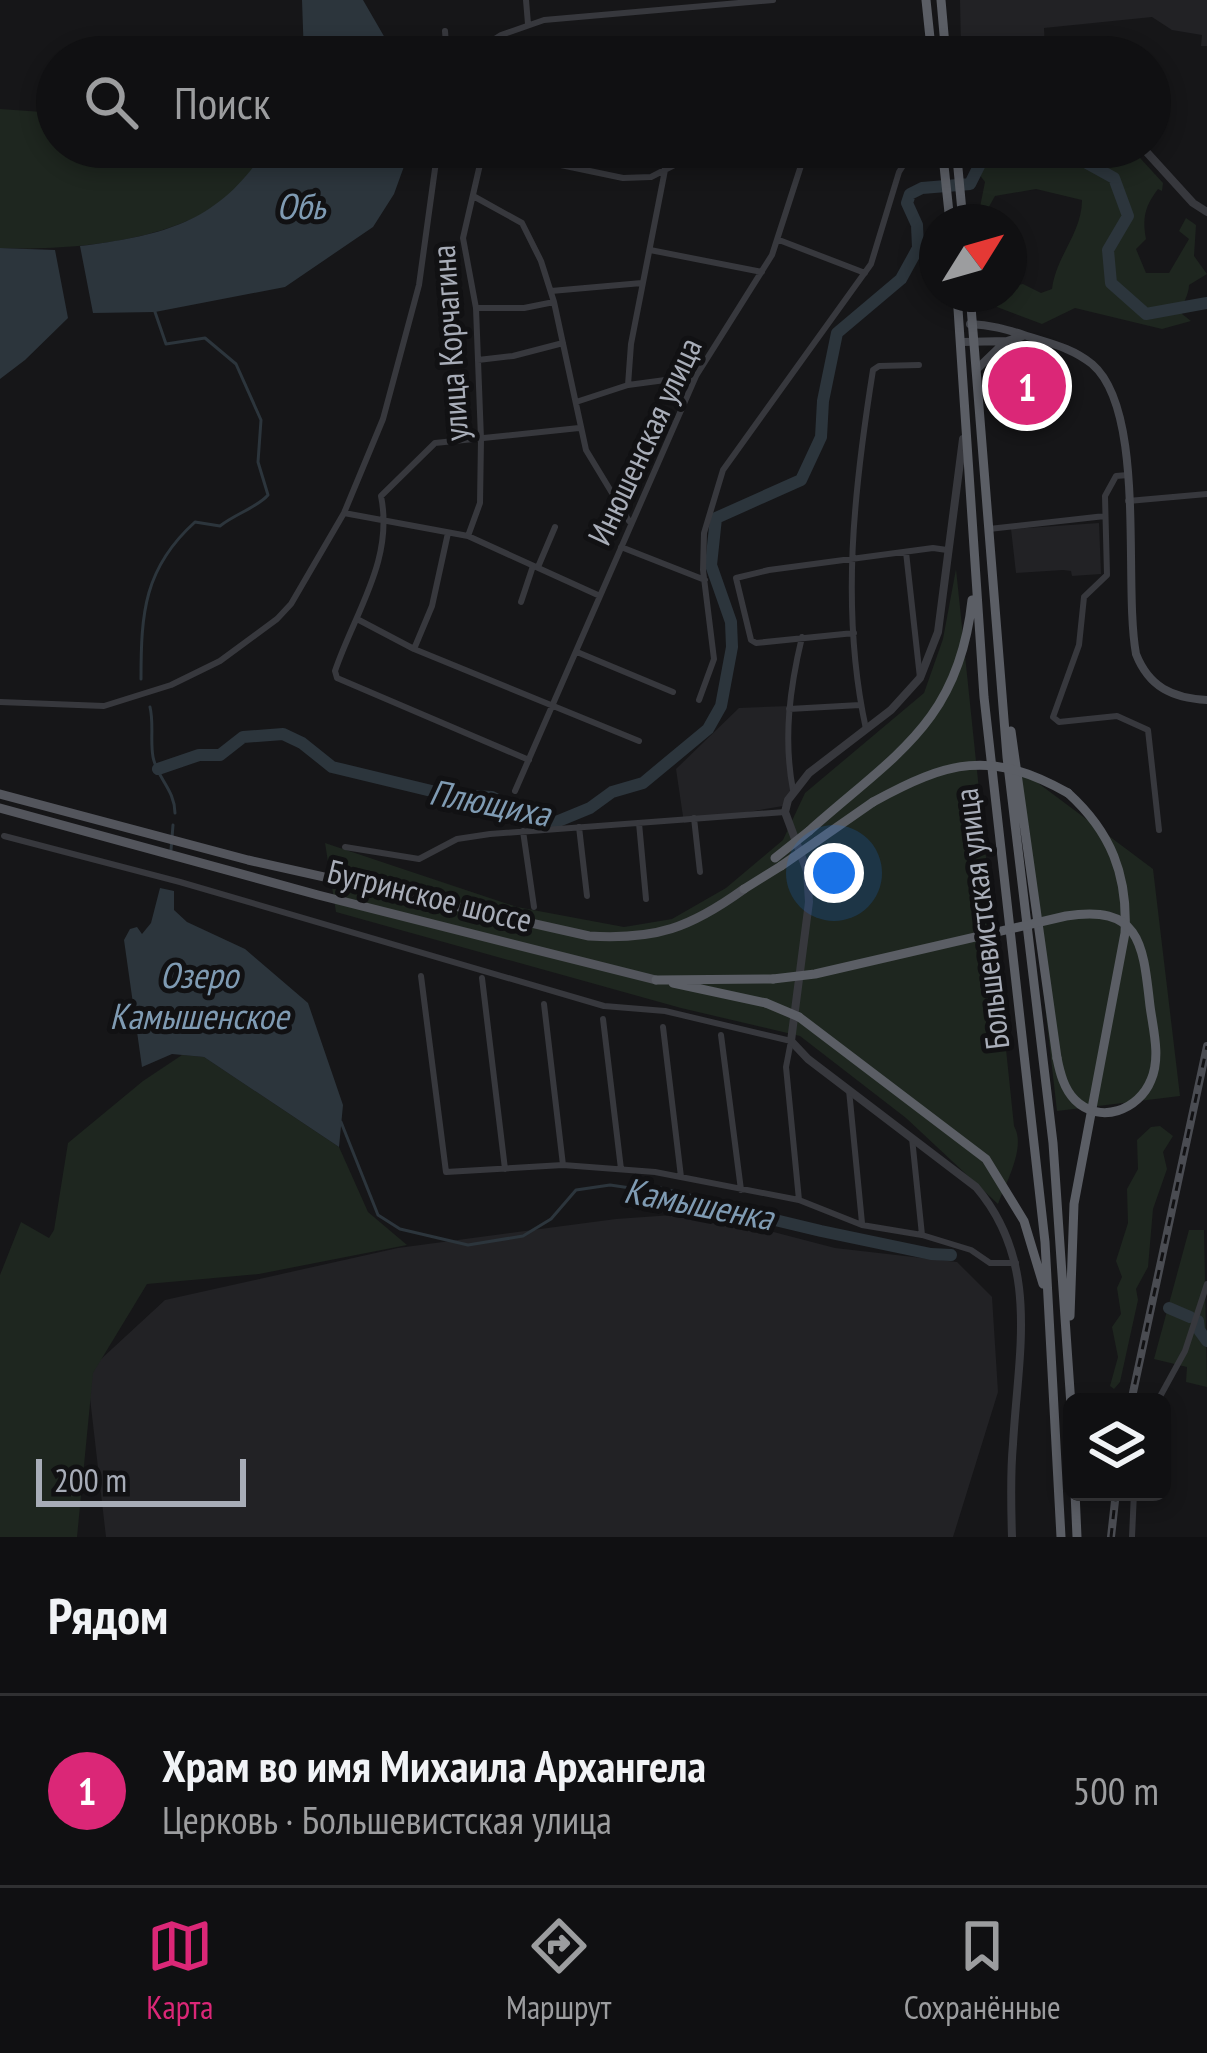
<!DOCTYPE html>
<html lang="ru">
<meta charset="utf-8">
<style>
:root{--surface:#101012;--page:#19191b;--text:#f1f3f6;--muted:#9c9d9f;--line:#303032;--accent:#db2777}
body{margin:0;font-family:"PT Sans Narrow",sans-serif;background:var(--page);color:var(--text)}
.controls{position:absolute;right:36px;bottom:36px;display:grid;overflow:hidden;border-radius:18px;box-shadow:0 6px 18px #0003}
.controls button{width:108px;height:108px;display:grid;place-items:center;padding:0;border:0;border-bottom:3px solid var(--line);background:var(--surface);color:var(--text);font:60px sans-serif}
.compass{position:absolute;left:919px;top:204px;width:108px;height:108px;border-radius:50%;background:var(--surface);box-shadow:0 6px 18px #0003;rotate:53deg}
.scale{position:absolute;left:36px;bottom:30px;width:210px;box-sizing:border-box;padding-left:12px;border:6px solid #a8adb8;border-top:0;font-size:33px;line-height:42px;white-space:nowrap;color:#a8adb8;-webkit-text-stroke:9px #111113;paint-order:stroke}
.you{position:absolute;left:834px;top:873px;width:42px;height:42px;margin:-30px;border:9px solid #fff;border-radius:50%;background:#1a73e8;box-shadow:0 0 0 18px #1a73e833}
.badge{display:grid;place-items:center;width:78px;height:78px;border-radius:50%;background:var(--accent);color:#fff;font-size:39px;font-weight:700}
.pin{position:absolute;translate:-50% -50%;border:6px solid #fff;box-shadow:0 3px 12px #0006}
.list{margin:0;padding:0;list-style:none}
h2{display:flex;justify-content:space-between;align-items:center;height:156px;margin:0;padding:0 48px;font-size:51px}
h2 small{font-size:39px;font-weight:400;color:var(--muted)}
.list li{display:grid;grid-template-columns:78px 1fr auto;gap:36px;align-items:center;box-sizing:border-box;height:192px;padding:0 48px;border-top:3px solid var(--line)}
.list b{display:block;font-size:45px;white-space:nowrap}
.list p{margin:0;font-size:39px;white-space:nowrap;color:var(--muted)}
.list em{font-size:39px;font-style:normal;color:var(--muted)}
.icon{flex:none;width:66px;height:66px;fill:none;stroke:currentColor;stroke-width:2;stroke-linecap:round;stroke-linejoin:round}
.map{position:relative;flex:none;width:1207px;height:1537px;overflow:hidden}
.search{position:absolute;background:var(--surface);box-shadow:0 6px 18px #0003;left:36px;right:36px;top:36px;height:132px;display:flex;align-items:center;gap:30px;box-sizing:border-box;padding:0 42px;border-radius:66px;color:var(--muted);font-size:45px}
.sheet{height:348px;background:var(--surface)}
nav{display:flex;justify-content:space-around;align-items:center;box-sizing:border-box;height:168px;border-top:3px solid var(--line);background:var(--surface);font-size:33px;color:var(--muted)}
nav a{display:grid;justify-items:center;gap:6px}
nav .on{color:var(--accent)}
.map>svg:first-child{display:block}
.built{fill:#222225}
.green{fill:#1e261f}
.water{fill:#2c353c}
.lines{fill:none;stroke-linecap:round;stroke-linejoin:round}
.stream{stroke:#2c353c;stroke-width:3}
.river{stroke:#2c353c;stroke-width:12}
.minor{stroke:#37383d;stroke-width:6}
.tertiary{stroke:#37383d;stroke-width:8}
.secondary{stroke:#45474d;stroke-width:8}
.primary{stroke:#53555c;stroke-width:9}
.trunk{stroke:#5b5e65;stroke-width:9}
.rail-casing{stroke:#4a4c52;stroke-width:8}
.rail{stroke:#111113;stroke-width:3;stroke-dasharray:9;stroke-linecap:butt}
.trunk-bridge{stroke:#5b5e65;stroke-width:9}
.labels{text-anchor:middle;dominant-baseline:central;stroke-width:10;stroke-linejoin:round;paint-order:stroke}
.street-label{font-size:33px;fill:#a8adb8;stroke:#111113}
.water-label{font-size:36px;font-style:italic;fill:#7f9bb3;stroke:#111113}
</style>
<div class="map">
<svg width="1207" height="1537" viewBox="0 0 1207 1537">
<rect width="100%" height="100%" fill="#161618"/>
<path class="built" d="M960 0H1207V46H1201L1202 35 1172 30 1152 17 1044 28 1045 50 961 48Z
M1099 523 1101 574 1072 576 1071 571 1063 570 1016 573 1011 529Z
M789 706 791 798 783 806 684 823 676 769 739 708Z
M701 1213 835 1248 957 1262 992 1297 998 1392 953 1537H106L87 1372 165 1300 398 1248 616 1219Z"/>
<path class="green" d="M0 109 57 113V147H267C260 157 255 170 247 179 196 241 74 251 0 248Z
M974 147H1130L1163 183 1162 191 1158 189C1145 206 1142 218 1146 239L1136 249 1146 273H1169L1189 239 1179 231 1186 218 1196 225 1194 256 1207 274 1189 285C1189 296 1181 304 1182 314L1191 321 1162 329 1075 308 1042 324 997 307 986 294H1009L1013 286 1023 284 1041 293 1052 289C1056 256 1082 233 1082 200L1036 189 995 196 986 212 991 222H977L985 182 973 166Z
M956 569 1014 1126C1026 1147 1007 1180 998 1204L906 1118 800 1036 681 1008 336 912 325 843 517 907 624 927 672 919 726 888 783 840 805 793 924 693 943 639Z
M1018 768 1153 869 1180 1096 1057 1111Z
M182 1055 204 1057 339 1147 368 1212 407 1245 259 1274 147 1284 93 1373 77 1537H0V1275L21 1222 49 1238 54 1230 68 1143 143 1081Z
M1160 1126 1173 1136 1163 1152 1167 1169 1153 1209 1148 1267 1136 1289 1138 1300 1120 1382 1114 1389 1110 1386 1118 1357 1112 1327 1121 1314 1117 1288 1122 1277 1116 1261 1128 1223 1127 1189 1138 1169 1137 1140 1151 1127Z
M1189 1230H1204L1207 1387 1186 1382 1187 1367 1154 1359Z"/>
<path class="water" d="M302 0H363L396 57H304Z
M267 147H411L394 194 373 227 285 287 155 312 93 313 80 246C164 235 219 223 267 147Z
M0 248 55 250 68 318 25 360 0 379Z
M160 888 174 891V910L187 922 245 949 308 1003 343 1105 339 1147 204 1057 172 1054 142 1067 124 940 130 929 137 927 142 934 151 923Z"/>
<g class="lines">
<path class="stream" d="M141 679C141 613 144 568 195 522L220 526C235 514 258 507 268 495L258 462 261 420 236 364 205 338 166 344 155 312
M150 707C154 724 150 740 153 757 157 778 175 790 175 813
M171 850 173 825
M341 1122 378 1215 400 1229 468 1245 523 1236 551 1219 576 1190 610 1185 658 1192"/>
<path class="river" d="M1058 147 1114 178 1128 216 1108 250 1111 283 1146 314 1207 303
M158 769 199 755H220L243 737 283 734 302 743 332 767 444 794 492 797 524 814 556 822 590 808 612 792 643 783 708 729 721 706 732 647 731 622 711 565 716 518 801 480 821 437 823 401 837 333 901 279 918 248 917 225 907 203 910 194 922 188 970 184 981 162 1000 147
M658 1192 821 1231 931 1254 951 1255
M1169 1308 1190 1317
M1198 1321 1199 1330 1207 1341"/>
<path class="minor" d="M526 0 528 24
M445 31 446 44
M430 44 487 41
M467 57 501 35 544 20 773 0
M811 57 825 48 833 57
M907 57H930
M662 147 665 170 631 344 628 385 695 376
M483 154 513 155 623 178 651 177 684 160 728 147
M475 197 522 223 541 261 554 302 586 450 629 521
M779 240 865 273
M650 250 762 272
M551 291 642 283
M476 308H524L554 302
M478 360 513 356 563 343
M576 402 628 385
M1128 475 1116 476 1105 496 1107 575 1084 597 1079 645 1053 717 1059 722 1117 716 1148 730 1159 830
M1128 501 1207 494
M344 513 468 536 600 596
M989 529 1105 516
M468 536 480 503 481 439 476 308 463 238 484 147
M621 547 705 580
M906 552 920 678
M538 567 555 527
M521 602 533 566
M357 619 414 649 639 741
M854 633 756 643 751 640 736 578 769 570 933 548 947 550
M414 649 432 606 448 533
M577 652 673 692
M699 700 714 659 703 570 704 533 723 470 871 264 899 172 915 147
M0 702 104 706 171 685 220 661 277 619 291 604 344 513 383 419 419 285 438 147
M789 709 860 705
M866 729C840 610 854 489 873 370L879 366 919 365
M529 760 337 678 335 671C355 612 394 560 381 496L435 443 579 428
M793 790C783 738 790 687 802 637
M515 791 696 376 772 255 807 147
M694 818 700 872
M639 823 646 899
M579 827 587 896
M523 831 534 907
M4 836 180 882 604 1006 665 1011 791 1041 786 1067 799 1200
M345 847 419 859 457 839 490 834 785 812
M421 976 446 1172 563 1165 655 1172 799 1200 862 1225 922 1235 971 1250 990 1263H1016
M482 978 505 1169
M544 1004 563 1165
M603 1019 621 1169
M663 1027 681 1177
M721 1035 741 1190
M849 1090 862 1223
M912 1138 922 1235
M1157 1402 1185 1351 1207 1284
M1132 1537 1134 1492"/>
<path class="tertiary" d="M945 57H1033
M1142 147 1193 203 1207 212
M963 439 938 632 920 678 891 710 809 773 788 800 785 812 807 871 809 902 791 1041 808 1059 976 1187C1041 1263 1018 1353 1013 1444 1010 1475 1011 1506 1012 1537"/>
<path class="secondary" d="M970 324C991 325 1005 329 1024 335 1048 343 1071 347 1092 364 1147 411 1123 583 1136 654 1149 687 1172 698 1207 700
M962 342 1007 341 1023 336
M977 369 1005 342"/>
<path class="primary" d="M0 794 248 860 589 936C656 940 690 928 744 889
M0 808 318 895 656 980"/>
<path class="trunk" d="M926 0 932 57
M941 0 946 57
M942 147 950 222
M956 147 963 222
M957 294 984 697 1045 1242 1061 1537
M970 294 1007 757 1053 1143 1072 1420
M1011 731 1057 1058
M1068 793C1111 832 1128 875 1125 933L1074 1204 1070 1316
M809 831C894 755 959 723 972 600
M817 841 873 802
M744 889 781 866
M656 980 773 979
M673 983 766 1003
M799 1017 986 1159 1024 1221 1043 1284
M1075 1492 1077 1537"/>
<defs>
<path id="rail" d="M1131 1402 1207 1046
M1111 1537 1116 1492"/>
</defs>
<use href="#rail" class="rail-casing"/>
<use href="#rail" class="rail"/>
<path class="trunk-bridge" d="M873 802C948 761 990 749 1068 793
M775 858 809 831
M781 866 817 841
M773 979 815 974 1066 916C1141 904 1143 945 1150 1006 1153 1029 1161 1057 1151 1080 1139 1110 1100 1125 1075 1100 1064 1089 1060 1073 1057 1058
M766 1003 799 1017"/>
</g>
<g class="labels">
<g class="street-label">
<text transform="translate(449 343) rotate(-94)">улица Корчагина</text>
<text transform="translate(644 441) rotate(-65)">Инюшенская улица</text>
<text transform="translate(430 895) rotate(14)">Бугринское шоссе</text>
<text transform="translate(981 919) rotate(-97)">Большевистская улица</text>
</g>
<g class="water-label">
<text x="301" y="205">Обь</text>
<text transform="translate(490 802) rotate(11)">Плющиха</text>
<text x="199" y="974">Озеро<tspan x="199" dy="41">Камышенское</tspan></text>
<text transform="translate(699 1203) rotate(11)">Камышенка</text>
</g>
</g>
</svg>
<div class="controls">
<button><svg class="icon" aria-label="layers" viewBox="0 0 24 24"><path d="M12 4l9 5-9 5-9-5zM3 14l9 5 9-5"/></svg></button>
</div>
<svg class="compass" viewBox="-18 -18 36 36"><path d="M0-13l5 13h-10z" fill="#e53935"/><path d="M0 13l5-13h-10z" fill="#9c9d9f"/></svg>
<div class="scale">200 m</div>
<div class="you"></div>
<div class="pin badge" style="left:1027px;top:386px">1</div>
<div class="search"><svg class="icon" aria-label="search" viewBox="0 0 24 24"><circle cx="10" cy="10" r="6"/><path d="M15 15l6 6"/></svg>Поиск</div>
</div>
<section class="sheet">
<h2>Рядом<small></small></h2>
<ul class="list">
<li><span class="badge">1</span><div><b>Храм во имя Михаила Архангела</b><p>Церковь · Большевистская улица</p></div><em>500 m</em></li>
</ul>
</section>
<nav>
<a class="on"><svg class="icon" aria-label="map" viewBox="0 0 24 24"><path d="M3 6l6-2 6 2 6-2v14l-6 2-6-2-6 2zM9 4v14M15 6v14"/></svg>Карта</a>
<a><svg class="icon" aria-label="directions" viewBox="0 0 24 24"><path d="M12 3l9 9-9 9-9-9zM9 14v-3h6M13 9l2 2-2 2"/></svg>Маршрут</a>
<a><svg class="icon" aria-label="saved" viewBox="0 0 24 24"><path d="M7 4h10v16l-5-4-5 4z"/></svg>Сохранённые</a>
</nav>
